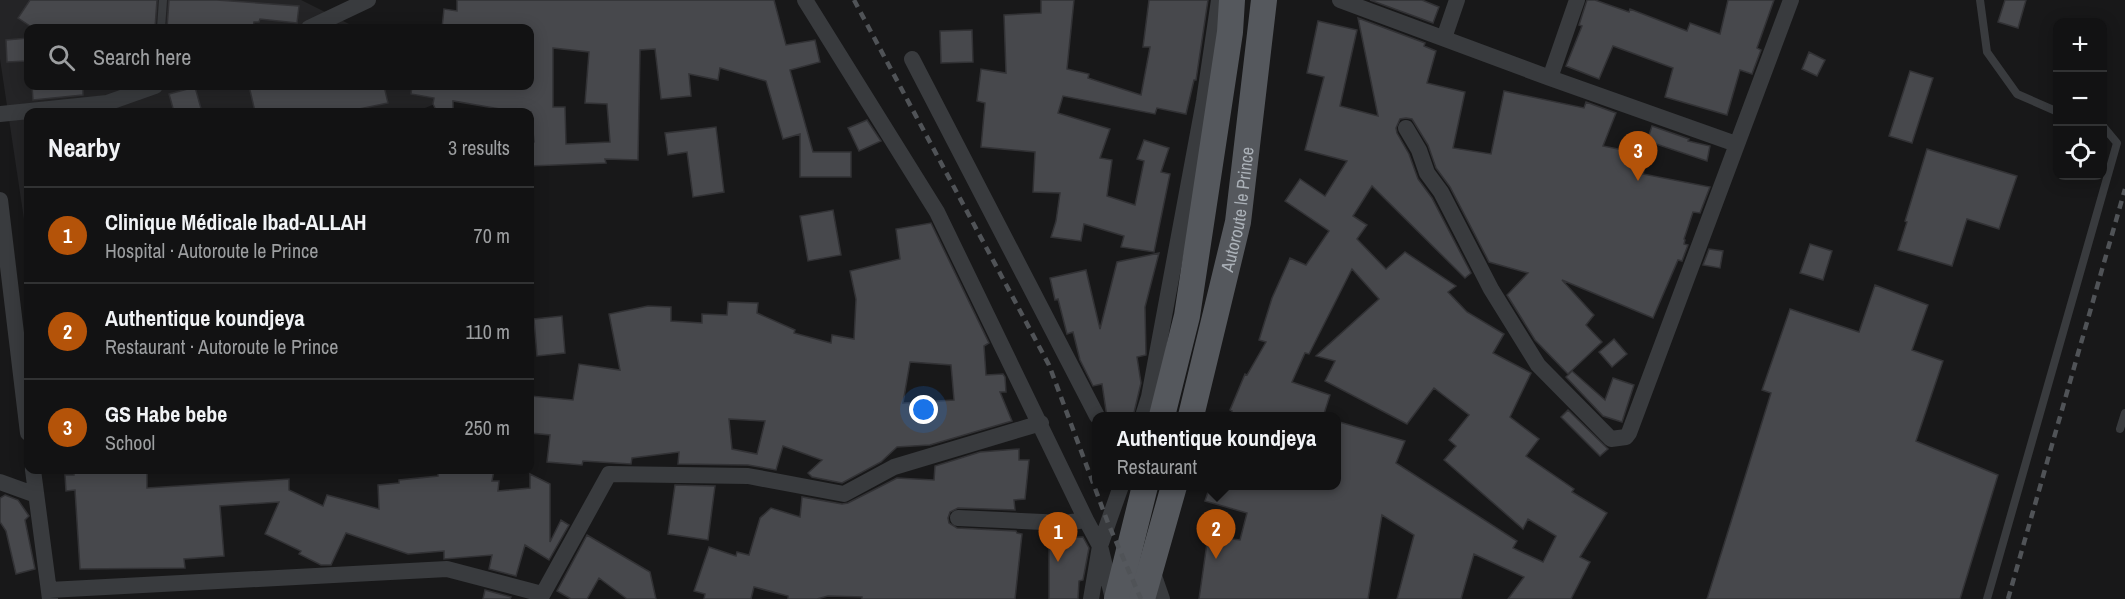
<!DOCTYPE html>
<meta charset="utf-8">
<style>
:root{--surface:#121213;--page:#1f2021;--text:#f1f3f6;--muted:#9c9ea0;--line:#313233;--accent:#b45309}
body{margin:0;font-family:"Archivo Narrow",sans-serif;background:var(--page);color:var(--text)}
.controls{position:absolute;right:18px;top:18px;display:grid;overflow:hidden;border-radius:12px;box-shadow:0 3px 15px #0003}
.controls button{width:54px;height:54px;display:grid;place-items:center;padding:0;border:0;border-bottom:2px solid var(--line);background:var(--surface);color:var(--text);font:30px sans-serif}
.you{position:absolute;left:924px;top:410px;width:21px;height:21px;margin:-15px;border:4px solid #fff;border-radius:50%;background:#1a73e8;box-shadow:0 0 0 9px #1a73e833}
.badge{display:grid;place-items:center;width:39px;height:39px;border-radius:50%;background:var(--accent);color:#fff;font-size:20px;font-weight:700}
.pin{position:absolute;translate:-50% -50px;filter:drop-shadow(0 2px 3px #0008)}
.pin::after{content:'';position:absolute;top:32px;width:21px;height:18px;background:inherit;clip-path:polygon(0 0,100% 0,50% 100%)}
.popup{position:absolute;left:1092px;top:412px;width:249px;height:78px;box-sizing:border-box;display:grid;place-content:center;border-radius:12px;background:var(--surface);filter:drop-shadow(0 2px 4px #0005);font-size:20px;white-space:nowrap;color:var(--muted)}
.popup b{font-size:22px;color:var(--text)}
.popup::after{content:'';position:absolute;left:50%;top:100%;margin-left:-12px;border:12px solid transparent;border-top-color:var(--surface)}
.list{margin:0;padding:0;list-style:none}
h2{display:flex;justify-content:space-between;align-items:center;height:78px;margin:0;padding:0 24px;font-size:26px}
h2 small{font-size:20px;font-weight:400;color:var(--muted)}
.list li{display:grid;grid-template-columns:39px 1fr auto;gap:18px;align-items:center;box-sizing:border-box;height:96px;padding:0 24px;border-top:2px solid var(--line)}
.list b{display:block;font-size:22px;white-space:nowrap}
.list p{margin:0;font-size:20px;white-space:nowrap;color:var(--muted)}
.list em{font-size:20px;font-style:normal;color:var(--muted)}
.icon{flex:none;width:33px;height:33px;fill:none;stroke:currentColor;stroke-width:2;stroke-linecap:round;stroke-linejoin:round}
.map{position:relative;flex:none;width:2125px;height:599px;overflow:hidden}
.search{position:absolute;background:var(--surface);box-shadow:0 3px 15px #0003;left:24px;top:24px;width:510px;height:66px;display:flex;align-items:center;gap:15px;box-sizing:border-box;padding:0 21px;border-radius:12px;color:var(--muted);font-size:22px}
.panel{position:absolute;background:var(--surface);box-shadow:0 3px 15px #0003;left:24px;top:108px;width:510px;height:366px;border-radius:12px}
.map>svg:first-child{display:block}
.built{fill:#242426}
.building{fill:#47484c;stroke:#323235;stroke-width:1.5;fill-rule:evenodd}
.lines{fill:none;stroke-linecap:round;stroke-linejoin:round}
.lane{stroke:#393b3e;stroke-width:8}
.street{stroke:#393b3e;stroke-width:16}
.primary{stroke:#55585d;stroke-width:26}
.rail{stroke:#505357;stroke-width:4.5;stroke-dasharray:8 6;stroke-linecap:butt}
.labels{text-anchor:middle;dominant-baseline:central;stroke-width:4.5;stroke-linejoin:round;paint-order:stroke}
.street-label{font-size:18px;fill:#abb1b8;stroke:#131314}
</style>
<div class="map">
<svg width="2125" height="599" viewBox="0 0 2125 599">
<rect width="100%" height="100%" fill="#181819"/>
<path class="built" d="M0 0H301L357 28H28V86H469L475 88 415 112H28V246L0 59Z"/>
<path class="building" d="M30 0H157L155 28H33L18 18Z
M169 0H217L299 6 297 23 260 19 259 22H254L253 28H167Z
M457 0H774L786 45 815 40 820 62 790 70 813 152H851V177H800V134L783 139 766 81 720 68 718 80 689 74 691 96 661 99 655 49 640 50 638 160 605 159 606 163 530 166V143L534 142 531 112H517L453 101V112H437L433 104 434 98 411 94 412 86H530V28H442L444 9 457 11ZM553 48 589 52 585 103 607 104 610 142 566 144 565 107H553Z
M1041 0H1074L1067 69 1089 74 1088 78 1141 95 1150 47H1143L1149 0H1208L1196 80H1194L1186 114 1157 108 1155 114 1063 96 1058 113 1110 129 1100 158 1112 160 1107 196 1135 205 1144 161 1137 159 1144 140 1169 148 1161 172 1170 174 1154 252 1121 247 1124 236 1084 224 1081 241 1051 237 1056 221 1060 193 1033 192 1035 152 981 147 985 103 977 101 981 69 1006 73 1004 15 1041 13Z
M1370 0H1422L1439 7 1433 23Z
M1587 0H1595L1629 12 1630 9 1687 31 1690 23 1720 34 1728 0H1774L1757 48 1761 50 1752 74 1740 70 1727 115 1665 97 1673 68 1613 46 1599 79 1566 66 1582 26 1579 25Z
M2005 0H2026L2018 28 1998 22Z
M1358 18 1425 43 1424 46 1436 51 1427 83 1465 92 1453 148 1491 154 1504 91 1584 108 1586 102 1616 113 1603 146 1648 155 1643 174 1710 187 1700 213 1693 212 1684 239 1685 240 1684 244 1688 245 1682 261 1678 260 1653 318 1562 280 1594 315 1586 325 1602 342 1568 374 1535 340 1507 295 1528 273 1489 262 1450 187 1436 168 1428 145 1412 119 1406 118 1400 119 1396 128 1397 133 1409 154 1418 179 1432 198 1471 273 1465 278 1372 186 1353 216 1367 225 1357 239 1386 269 1405 252 1456 286 1448 292 1467 312 1504 334 1493 353 1531 373 1510 417 1539 439 1526 456 1574 489 1572 492 1607 513 1580 557 1590 562 1571 599H1508L1524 577 1474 554 1461 599H1397L1414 535 1382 515 1368 599H1199L1208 536 1240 540 1247 513 1205 501 1210 486H1336V421L1405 441 1396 463 1517 541 1513 548 1543 562 1556 536 1528 519 1523 529 1444 460 1456 446 1449 440 1469 415 1434 388 1407 424 1325 381 1335 361 1316 356 1379 299 1352 269 1309 354 1305 353 1292 382 1330 395 1323 417H1231L1232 411 1230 410 1245 374 1247 375 1266 342 1259 340 1272 298 1290 258 1306 265 1329 231 1285 201 1300 179 1325 196 1347 161 1305 150 1324 77 1307 73 1318 21 1357 30 1340 106 1378 116Z
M972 30 973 62 941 63 940 31Z
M28 38V61L7 62 6 40Z
M1809 52 1825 60 1817 76 1802 69Z
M1910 71 1933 78 1912 143 1889 136Z
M32 86H83V95L33 100Z
M249 86H384L388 103 345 112H255Z
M195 87 202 112H174L169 94Z
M867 120 881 141 859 151 848 128Z
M1652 126 1689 139 1688 141 1710 146 1707 161 1647 141Z
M716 127 724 192 693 197 687 152 668 155 665 133Z
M1927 149 2017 176 1999 229 1967 219 1952 266 1898 250 1907 222 1905 221Z
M833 210 841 255 808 261 800 216Z
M931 223 989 343 984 346 986 375 1003 374 1005 377 1006 392H1000L1012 421 930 445 897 447 881 462 842 483 812 477 808 473 822 460 783 446 776 470 748 465 678 464 679 452 632 458 631 464 583 461 582 465 547 462 550 435 530 433 531 396 573 400 579 364 620 370 609 314 648 306 671 307V321L702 323V314L727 315 728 302 758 303 757 313 795 330 794 333 831 343 832 335 854 339 856 299 850 271 900 259 896 229ZM910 362 951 365 954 400 903 403ZM729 419 765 421 757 454 732 449Z
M1810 244 1832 251 1823 280 1800 273Z
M1709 249 1723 251 1720 268 1703 265Z
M1159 253 1145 307 1146 355 1137 357 1141 383 1133 417H1107L1102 384 1093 386 1080 360 1073 332 1067 334 1058 299 1055 300 1050 278 1086 270 1100 329 1117 262Z
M1875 285 1928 305 1912 350 1943 361 1916 441 1998 475 1960 599H1707L1771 393 1762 390 1790 309 1859 332Z
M562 316 565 353 537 356 534 319Z
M1614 339 1627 354 1612 367 1599 352Z
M1572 371 1605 400 1613 378 1634 385 1622 422 1603 416 1566 377Z
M1568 410 1608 449 1600 456 1561 417Z
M1019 449V460H1029L1025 499 1014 500 1015 510 958 508 950 512 948 518 949 523 957 528 1016 531 1017 533 1022 534 1015 599H862V597L828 596 817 599H788V596L754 587 751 599H704L705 594 694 591 709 547 736 556 737 552 749 555 760 518 771 508 800 517 802 497 842 504 848 503 897 478 934 480 935 466 980 452Z
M74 470H147V488L289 479V490L323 506 327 495 379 509 378 485 399 483V480L438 476V470H494L492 481H499L498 491 530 488V474L550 484V542L561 520 569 525 549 560 525 545 516 576 489 569 492 555 444 559V551L408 554 346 533 331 565H321L299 554 301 551 265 534 279 502 220 506 224 556 184 559 185 568 80 569 75 490 66 491 65 475H74Z
M675 485 715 486 708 540 668 534Z
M5 495 18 500 29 516 25 520 35 569 16 574 6 531 0 522V498Z
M587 535 650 572 656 599H627L599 578 587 599H571L557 591Z
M1083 537 1089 548 1083 580 1079 581 1078 599H1049V538Z
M485 590 511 597 510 599H483Z"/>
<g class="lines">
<path class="lane" d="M1980 0 1987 52 2017 94 2058 112
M161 28 163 0
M2120 429 2125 413
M1987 599 2117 143 2102 125"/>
<path class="street" d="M805 0 937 212 1086 520 1100 546 1113 599
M1340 0 1550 78 1736 144
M309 28 368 0
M1444 38 1457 0
M912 59 1097 416
M1550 78 1577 0
M0 114 107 103 155 86
M1406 128 1419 150 1427 173 1441 192 1491 289 1538 365 1611 439 1626 437 1629 433 1791 0
M0 200 28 433
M1143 416 1149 397 1204 101 1219 0
M33 470 50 599
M0 482 36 495
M958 518 1064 523 1086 520
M1152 570 1162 599
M49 590 447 569 542 594
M540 599 609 474 748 476 844 494 894 467 1041 423
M1091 599 1100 546 1121 486"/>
<g class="primary">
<path d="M1162 416 1187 316 1230 32 1232 0"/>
<path id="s1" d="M1191 416 1238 222 1264 0"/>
<path d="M1117 599 1145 486"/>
<path d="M1142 599 1174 486"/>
</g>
<path class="rail" d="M854 0 1049 365 1108 523 1141 599
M2008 599 2125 189"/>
</g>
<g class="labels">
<g class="street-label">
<text stroke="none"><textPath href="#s1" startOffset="212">Autoroute le Prince</textPath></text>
</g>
</g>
</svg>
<div class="controls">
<button>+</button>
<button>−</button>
<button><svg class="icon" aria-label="locate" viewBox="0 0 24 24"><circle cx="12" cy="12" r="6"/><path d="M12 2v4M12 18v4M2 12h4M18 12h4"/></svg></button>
</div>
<div class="you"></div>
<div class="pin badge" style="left:1058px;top:562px">1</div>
<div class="pin badge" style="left:1216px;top:559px">2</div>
<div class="popup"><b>Authentique koundjeya</b>Restaurant</div>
<div class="pin badge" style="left:1638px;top:181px">3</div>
<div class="search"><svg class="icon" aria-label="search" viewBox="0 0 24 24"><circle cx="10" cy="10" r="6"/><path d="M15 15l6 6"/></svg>Search here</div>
<section class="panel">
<h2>Nearby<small>3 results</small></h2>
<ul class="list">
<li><span class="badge">1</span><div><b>Clinique Médicale Ibad-ALLAH</b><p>Hospital · Autoroute le Prince</p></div><em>70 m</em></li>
<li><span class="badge">2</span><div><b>Authentique koundjeya</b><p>Restaurant · Autoroute le Prince</p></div><em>110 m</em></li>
<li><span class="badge">3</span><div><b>GS Habe bebe</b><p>School</p></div><em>250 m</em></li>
</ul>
</section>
</div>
